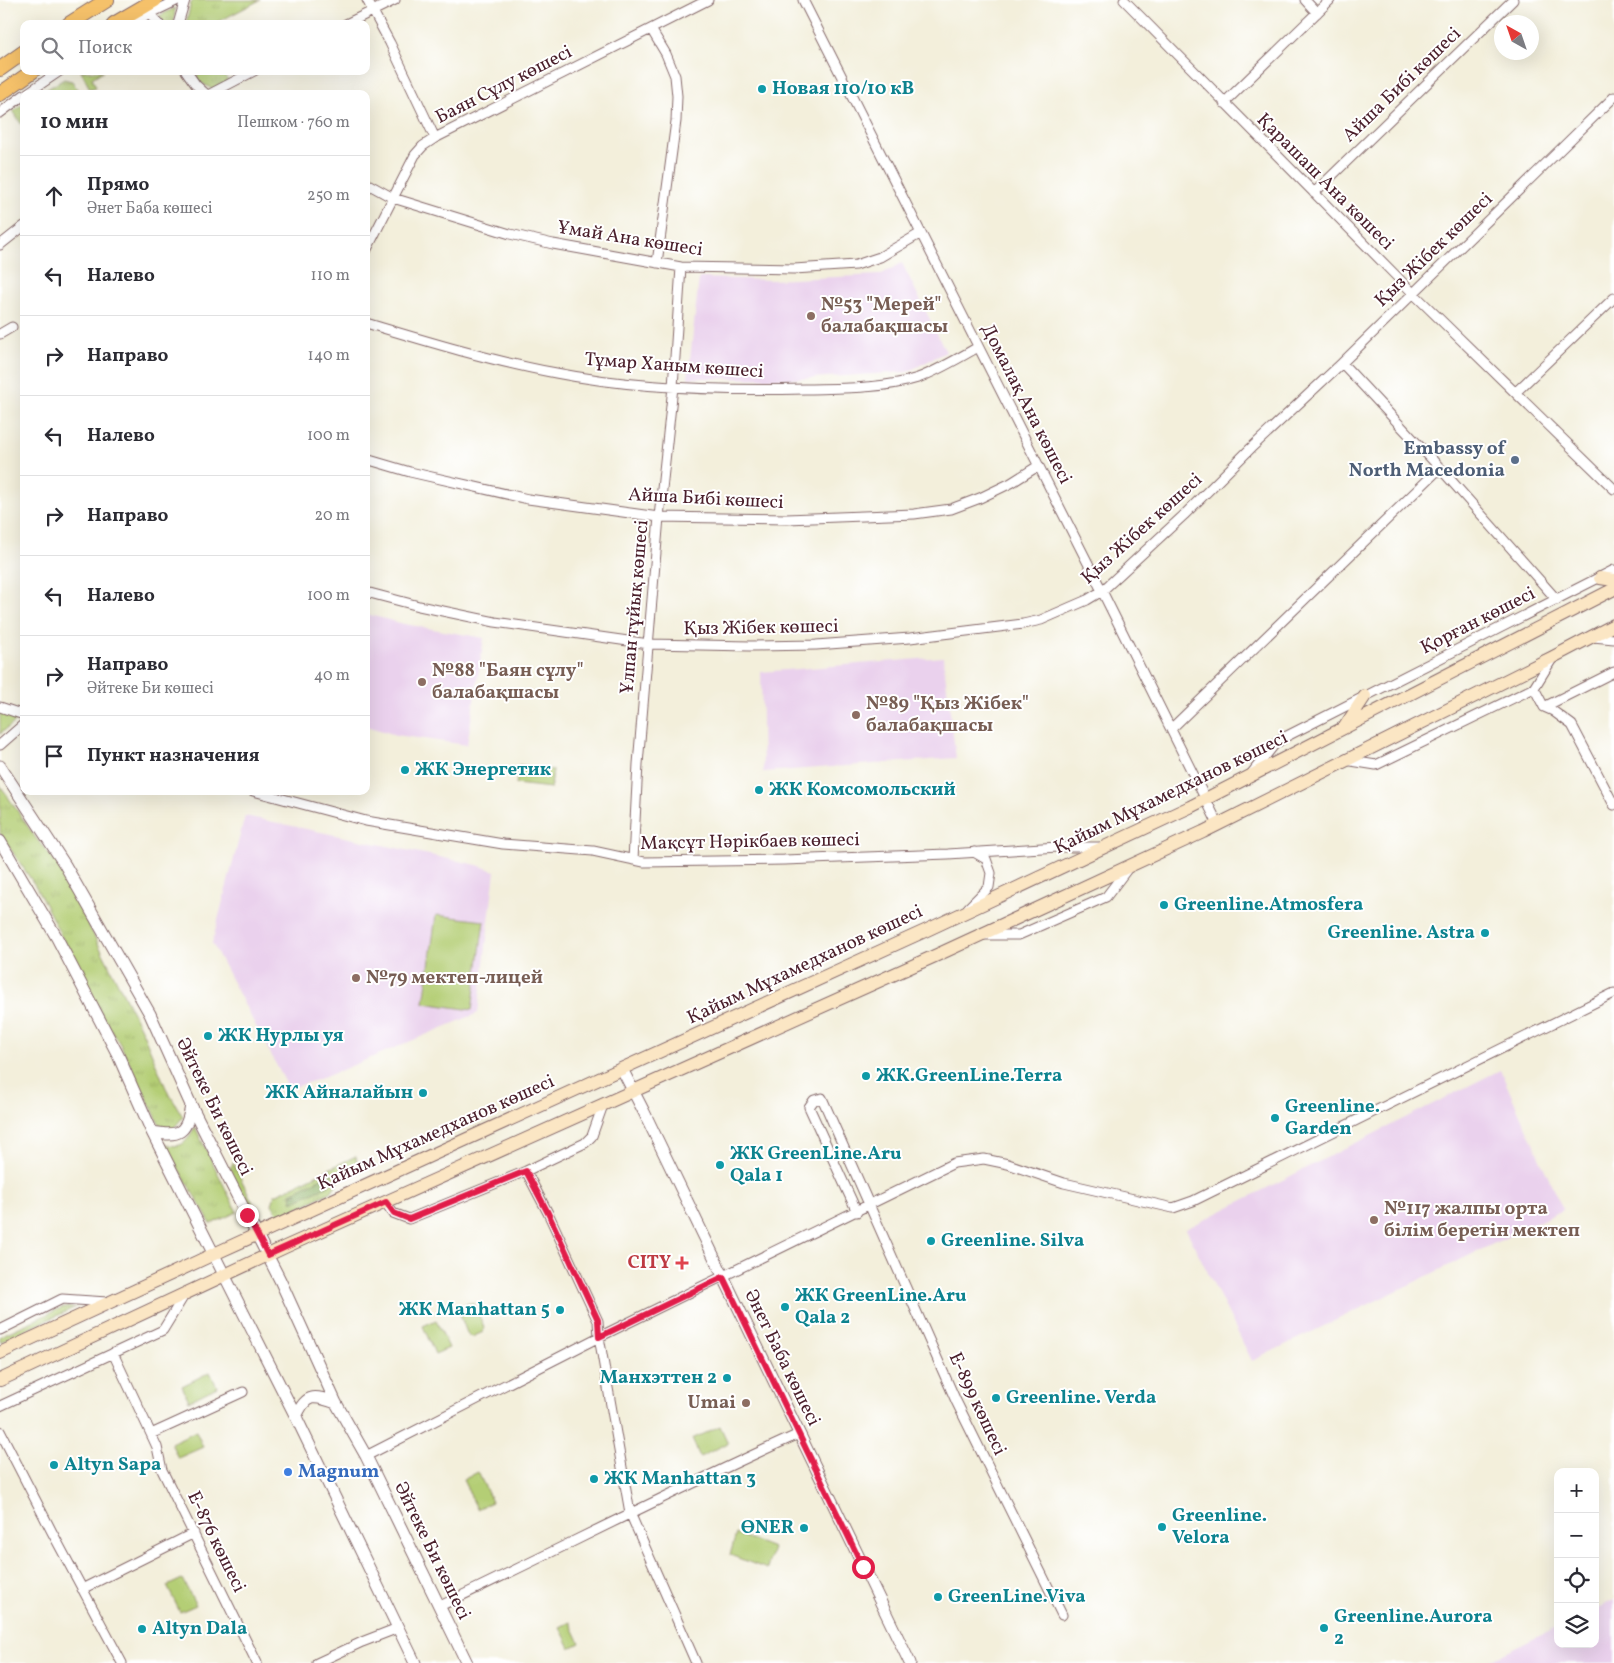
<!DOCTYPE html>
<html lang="ru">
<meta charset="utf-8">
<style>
:root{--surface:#fff;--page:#f7f7f7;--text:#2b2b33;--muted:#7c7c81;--line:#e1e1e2}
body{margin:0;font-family:Vollkorn,serif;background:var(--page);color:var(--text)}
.controls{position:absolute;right:15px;bottom:15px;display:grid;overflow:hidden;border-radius:10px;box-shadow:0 5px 20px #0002}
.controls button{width:45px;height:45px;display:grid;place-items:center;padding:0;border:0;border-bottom:1px solid var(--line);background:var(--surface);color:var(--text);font:25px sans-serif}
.compass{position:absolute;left:1494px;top:15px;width:45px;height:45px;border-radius:50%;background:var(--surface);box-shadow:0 5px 20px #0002;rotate:320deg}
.stop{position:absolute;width:15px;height:15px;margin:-11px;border:4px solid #e11d48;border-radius:50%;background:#fff}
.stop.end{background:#e11d48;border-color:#fff;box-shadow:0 1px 5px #0008}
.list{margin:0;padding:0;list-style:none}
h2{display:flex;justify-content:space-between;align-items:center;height:65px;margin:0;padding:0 20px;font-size:21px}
h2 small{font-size:16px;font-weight:400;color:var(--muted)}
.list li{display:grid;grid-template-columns:32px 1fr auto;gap:15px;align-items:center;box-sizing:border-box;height:80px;padding:0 20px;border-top:1px solid var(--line)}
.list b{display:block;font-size:19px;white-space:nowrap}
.list p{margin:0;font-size:16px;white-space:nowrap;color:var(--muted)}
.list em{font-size:16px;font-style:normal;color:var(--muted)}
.icon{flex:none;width:28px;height:28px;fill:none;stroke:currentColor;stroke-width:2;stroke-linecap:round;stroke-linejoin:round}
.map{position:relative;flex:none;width:1614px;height:1663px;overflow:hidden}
.search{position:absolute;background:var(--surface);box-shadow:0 5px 20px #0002;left:20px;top:20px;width:350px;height:55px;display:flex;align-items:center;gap:12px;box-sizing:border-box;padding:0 18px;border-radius:10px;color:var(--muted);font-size:19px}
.panel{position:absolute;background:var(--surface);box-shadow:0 5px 20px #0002;left:20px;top:90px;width:350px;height:705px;border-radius:10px}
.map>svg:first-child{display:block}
.built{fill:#ead1ed}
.grass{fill:url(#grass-tufts);stroke:#7f7650}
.forest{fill:url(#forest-firs);stroke:#6c6848}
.garden{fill:#b4ce74;stroke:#7f7650}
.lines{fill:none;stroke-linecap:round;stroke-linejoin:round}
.minor-casing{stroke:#856869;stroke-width:11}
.tertiary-casing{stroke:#856869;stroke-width:13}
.secondary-casing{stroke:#856869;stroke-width:14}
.primary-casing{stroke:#856869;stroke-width:16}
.minor{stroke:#fff;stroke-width:9}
.tertiary{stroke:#fff;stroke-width:11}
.secondary{stroke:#fbe6c4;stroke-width:12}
.primary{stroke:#f5c16b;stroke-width:14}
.route{stroke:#e11d48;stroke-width:6}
.culture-dot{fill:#0f9aa8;stroke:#fff;stroke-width:2}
.education-dot{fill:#8d6e63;stroke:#fff;stroke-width:2}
.service-dot{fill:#5c6f8a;stroke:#fff;stroke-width:2}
.health-dot{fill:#e0444e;stroke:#fff;stroke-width:2}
.shop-dot{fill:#3f7fe0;stroke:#fff;stroke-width:2}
.labels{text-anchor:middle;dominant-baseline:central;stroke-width:4;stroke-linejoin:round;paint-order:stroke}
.street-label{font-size:19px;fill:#4a1f2b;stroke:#fff}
.culture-label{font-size:19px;font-weight:bold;fill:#0d838f;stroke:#fff;text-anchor:start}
.education-label{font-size:19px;font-weight:bold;fill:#785e54;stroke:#fff;text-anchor:start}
.service-label{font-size:19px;font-weight:bold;fill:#4e5e75;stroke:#fff;text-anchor:end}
.health-label{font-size:19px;font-weight:bold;fill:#be3a42;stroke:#fff;text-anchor:end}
.shop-label{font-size:19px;font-weight:bold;fill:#366cbe;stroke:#fff;text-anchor:start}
</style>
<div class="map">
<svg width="1614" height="1663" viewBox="0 0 1614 1663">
<defs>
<pattern id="grass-tufts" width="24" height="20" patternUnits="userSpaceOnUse" patternTransform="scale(1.25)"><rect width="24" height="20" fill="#b4ce74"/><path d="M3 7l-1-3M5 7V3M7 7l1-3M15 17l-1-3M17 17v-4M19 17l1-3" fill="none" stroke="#9cb065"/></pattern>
<pattern id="forest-firs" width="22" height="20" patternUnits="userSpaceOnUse" patternTransform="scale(1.25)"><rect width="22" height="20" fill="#8fb166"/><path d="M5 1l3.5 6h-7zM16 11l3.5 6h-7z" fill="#778f54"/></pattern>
</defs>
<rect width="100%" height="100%" fill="#fff"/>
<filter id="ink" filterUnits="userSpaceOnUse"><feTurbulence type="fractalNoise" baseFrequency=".02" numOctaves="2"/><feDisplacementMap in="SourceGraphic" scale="10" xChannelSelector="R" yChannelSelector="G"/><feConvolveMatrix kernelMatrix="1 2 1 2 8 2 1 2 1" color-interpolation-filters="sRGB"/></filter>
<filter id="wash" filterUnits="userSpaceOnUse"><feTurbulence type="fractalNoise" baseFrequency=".0096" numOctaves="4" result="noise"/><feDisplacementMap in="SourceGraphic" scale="20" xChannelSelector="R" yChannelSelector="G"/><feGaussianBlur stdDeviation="1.12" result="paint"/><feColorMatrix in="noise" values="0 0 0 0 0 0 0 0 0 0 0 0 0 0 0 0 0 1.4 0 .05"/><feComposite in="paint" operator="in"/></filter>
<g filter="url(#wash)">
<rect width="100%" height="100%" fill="#f3efdb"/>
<path class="built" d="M902 263 946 352 907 372 796 379 688 378 699 278 772 280 880 275Z
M366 614 404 624 484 638 467 745 396 735 366 726Z
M943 657 956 758 763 772 761 672Z
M245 816 477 865 495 871 478 1013 325 1077 289 1089 212 943Z
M1500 1070 1563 1210 1252 1361 1186 1229Z
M1614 1600V1663H1484L1558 1627V1644H1595V1609Z"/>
<path class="grass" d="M194 0H260L214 24H186L191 3Z
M175 8 174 24H165L159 16Z
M81 71H103L92 78 96 87 90 89Z
M204 71H223L228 81 212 89 198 81 197 75Z
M64 79 72 81 80 94H39Z
M24 103V128L13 112Z
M0 710 20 718 0 734Z
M0 785 35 837 59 866 143 1033 166 1088 183 1117 174 1128 168 1130 161 1127 120 1044 103 1017 36 887 0 833Z
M195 1127 237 1212 211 1224 164 1144C184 1149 185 1143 195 1127Z
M356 1156 357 1163 341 1178 331 1192 279 1217 272 1204 275 1195Z
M233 1163 254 1205 248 1207 229 1170Z
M63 1307H76L0 1342V1336Z"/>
<path class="forest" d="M334 1172 329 1185 292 1202 291 1193Z"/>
<path class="garden" d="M519 765 553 770 551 788 516 784Z
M436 915 484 921 472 1010 424 1003Z
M469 1303 474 1304 484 1327 483 1332 472 1337 467 1333 459 1312 462 1306Z
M436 1320 449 1348 435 1354 423 1326Z
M210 1372 217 1387 189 1401 182 1386Z
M720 1426 728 1443 700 1457 692 1439Z
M196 1431 203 1447 178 1458 171 1443Z
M478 1472 492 1502 477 1509 463 1480Z
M736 1534 773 1548 767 1569 730 1555Z
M182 1579 196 1605 180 1612 167 1586Z
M570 1622 580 1643 570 1648 560 1627Z"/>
</g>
<g filter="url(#ink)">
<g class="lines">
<defs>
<path id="minor" d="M367 0 390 43 435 138
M803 0 1102 591 1218 824
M1124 0 1413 293 1614 489
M1305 0 1317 13
M149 14 159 24
M134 24 149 14 178 0
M178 24 185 0
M346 24 395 0
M651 29 666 54 675 76 677 96 676 121 657 263
M186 71 196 85 206 94
M26 94 60 71
M210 94 254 71
M1224 103 1330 0
M0 113 24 95
M366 183 393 198 510 234 553 244 681 267 794 269 856 265 880 257 921 233
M1314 193 1513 0
M0 245 24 226
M366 251 415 155 423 146 435 138 708 0
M366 323C429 342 492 361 556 373 637 389 723 391 805 389 842 388 882 389 918 378 939 370 959 358 978 347
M0 334 12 327
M1342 363 1440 468 1557 600
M1516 392 1614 298
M366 459 410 472 528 499 659 517 787 519 914 514 951 509 980 498 1011 483 1038 466
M366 592 419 606 495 622 649 644 750 646 816 645 910 638 1023 624 1041 620 1087 600 1102 591 1184 515 1251 448 1342 363 1614 97
M1593 637 1614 639
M1534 688 1544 707 1553 711 1572 725 1614 805
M0 707 24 715
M1544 707 1614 672
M1171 729 1440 468
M0 745 24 724
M1345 760 1376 765 1534 688 1552 659
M1252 773 1274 745 1285 737 1614 570
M253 791 366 821 503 844 593 851 644 862 784 860 948 854 1058 847H1101
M633 860 638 764 659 517 673 387 681 267
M968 908 989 887 991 873 986 859 974 852
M984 935H1019L1106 897 1128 868
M526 1171 548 1213 598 1321 599 1337 630 1513 696 1663
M385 1202 393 1213 409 1219 526 1171 585 1143 592 1136 603 1105
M857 1212 809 1107 814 1100 822 1098 956 1401 1062 1615
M0 1330 62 1299 107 1302
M113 1353 151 1434 243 1392
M0 1406 163 1330 185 1294
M0 1431 52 1532 122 1663
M151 1434 157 1447 162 1470 257 1663
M366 1456 599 1337 954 1163 984 1159 1008 1164 1064 1183 1173 1208 1193 1201 1614 993
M82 1589 194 1533
M440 1606C560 1549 678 1488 799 1434
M317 1663 362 1642 398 1628"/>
<path id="tertiary" d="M0 766 65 865 150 1014 191 1105 280 1280 336 1403 366 1456 467 1663
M0 841 57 938 118 1055 152 1132 296 1417 415 1663
M622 1069 644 1112 910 1663
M152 1132C179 1137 187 1134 191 1105
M296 1417C306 1393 314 1395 336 1403"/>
<path id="secondary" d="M1600 578 1614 580
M1344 728 1365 696
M0 1353 214 1254 927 930 1190 807 1614 589
M0 1380 285 1247 937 955 1203 832 1553 657 1614 625"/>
<path id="primary" d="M69 24 107 0
M114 24 155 0
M0 69 24 52
M0 94 33 71"/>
</defs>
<use href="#minor" class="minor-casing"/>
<use href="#tertiary" class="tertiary-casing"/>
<use href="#secondary" class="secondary-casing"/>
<use href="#primary" class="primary-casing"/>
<use href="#minor" class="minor"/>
<use href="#tertiary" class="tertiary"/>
<use href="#secondary" class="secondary"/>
<use href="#primary" class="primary"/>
</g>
</g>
<g class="lines" filter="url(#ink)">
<path class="route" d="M247 1215 268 1255 386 1202 394 1213 409 1219 526 1171 548 1213 598 1320 599 1337 723 1277 863 1567"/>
</g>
<g class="culture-dot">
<circle cx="762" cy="89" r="5"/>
<circle cx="405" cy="770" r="5"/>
<circle cx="759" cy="790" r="5"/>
<circle cx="1164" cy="905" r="5"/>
<circle cx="1485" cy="933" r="5"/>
<circle cx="208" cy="1036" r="5"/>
<circle cx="866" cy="1076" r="5"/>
<circle cx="423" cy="1093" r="5"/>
<circle cx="1275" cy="1118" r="5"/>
<circle cx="720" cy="1165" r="5"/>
<circle cx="931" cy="1241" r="5"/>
<circle cx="785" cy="1307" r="5"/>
<circle cx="560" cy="1310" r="5"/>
<circle cx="727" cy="1378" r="5"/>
<circle cx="996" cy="1398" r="5"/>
<circle cx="54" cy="1465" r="5"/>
<circle cx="594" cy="1479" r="5"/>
<circle cx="1162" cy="1527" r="5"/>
<circle cx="804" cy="1528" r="5"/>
<circle cx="938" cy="1597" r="5"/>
<circle cx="1324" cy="1628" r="5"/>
<circle cx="142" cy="1629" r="5"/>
</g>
<g class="education-dot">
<circle cx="811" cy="316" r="5"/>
<circle cx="422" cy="682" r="5"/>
<circle cx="856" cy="715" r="5"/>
<circle cx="356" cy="978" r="5"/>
<circle cx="1374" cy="1220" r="5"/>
<circle cx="746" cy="1403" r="5"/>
</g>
<circle class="service-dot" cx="1515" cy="460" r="5"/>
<path class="health-dot" d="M679.5 1255.5h5v5h5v5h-5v5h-5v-5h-5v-5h5z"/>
<circle class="shop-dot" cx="288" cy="1472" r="5"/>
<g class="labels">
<g class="street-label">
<text transform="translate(504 85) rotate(-27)">Баян Сұлу көшесі</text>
<text transform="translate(1402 85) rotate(-44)">Айша Бибі көшесі</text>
<text transform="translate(1325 182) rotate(45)">Қарашаш Ана көшесі</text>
<text transform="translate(630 239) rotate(9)">Ұмай Ана көшесі</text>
<text transform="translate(1434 250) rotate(-44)">Қыз Жібек көшесі</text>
<text transform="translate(674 366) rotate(4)">Тұмар Ханым көшесі</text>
<text transform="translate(1026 404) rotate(63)">Домалақ Ана көшесі</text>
<text transform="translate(706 499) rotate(3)">Айша Бибі көшесі</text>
<text transform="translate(1142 529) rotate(-42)">Қыз Жібек көшесі</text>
<text transform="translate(635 607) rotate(-85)">Ұлпан тұйық көшесі</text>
<text transform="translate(1478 621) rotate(-27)">Қорған көшесі</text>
<text transform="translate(761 628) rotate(-1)">Қыз Жібек көшесі</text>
<text transform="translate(1171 793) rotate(-26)">Қайым Мұхамедханов көшесі</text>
<text transform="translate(750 842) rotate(-1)">Мақсұт Нәрікбаев көшесі</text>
<text transform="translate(805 965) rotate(-25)">Қайым Мұхамедханов көшесі</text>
<text transform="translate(214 1107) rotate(64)">Әйтеке Би көшесі</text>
<text transform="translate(436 1133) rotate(-24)">Қайым Мұхамедханов көшесі</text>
<text transform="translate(782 1358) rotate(64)">Әнет Баба көшесі</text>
<text transform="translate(977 1404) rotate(65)">Е-899 көшесі</text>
<text transform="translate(216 1542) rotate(64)">Е-876 көшесі</text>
<text transform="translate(432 1551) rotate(64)">Әйтеке Би көшесі</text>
</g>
<g class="culture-label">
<text x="772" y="89">Новая 110/10 кВ</text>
<text x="415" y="770">ЖК Энергетик</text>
<text x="769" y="790">ЖК Комсомольский</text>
<text x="1174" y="905">Greenline.Atmosfera</text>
<text x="1475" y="933" text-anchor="end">Greenline. Astra</text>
<text x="218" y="1036">ЖК Нурлы уя</text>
<text x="876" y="1076">ЖК.GreenLine.Terra</text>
<text x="413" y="1093" text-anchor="end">ЖК Айналайын</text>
<text x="1285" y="1107">Greenline.<tspan x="1285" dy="22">Garden</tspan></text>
<text x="730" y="1154">ЖК GreenLine.Aru<tspan x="730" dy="22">Qala 1</tspan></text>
<text x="941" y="1241">Greenline. Silva</text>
<text x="795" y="1296">ЖК GreenLine.Aru<tspan x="795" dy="22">Qala 2</tspan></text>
<text x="550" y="1310" text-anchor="end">ЖК Manhattan 5</text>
<text x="717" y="1378" text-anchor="end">Манхэттен 2</text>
<text x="1006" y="1398">Greenline. Verda</text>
<text x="64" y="1465">Altyn Sapa</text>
<text x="604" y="1479">ЖК Manhattan 3</text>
<text x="1172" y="1516">Greenline.<tspan x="1172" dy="22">Velora</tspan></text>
<text x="794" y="1528" text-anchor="end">ӨNER</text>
<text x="948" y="1597">GreenLine.Viva</text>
<text x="1334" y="1617">Greenline.Aurora<tspan x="1334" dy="22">2</tspan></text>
<text x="152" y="1629">Altyn Dala</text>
</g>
<g class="education-label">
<text x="821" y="305">№53 "Мерей"<tspan x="821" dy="22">балабақшасы</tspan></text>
<text x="432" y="671">№88 "Баян сұлу"<tspan x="432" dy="22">балабақшасы</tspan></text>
<text x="866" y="704">№89 "Қыз Жібек"<tspan x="866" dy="22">балабақшасы</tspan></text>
<text x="366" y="978">№79 мектеп-лицей</text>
<text x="1384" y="1209">№117 жалпы орта<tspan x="1384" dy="22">білім беретін мектеп</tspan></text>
<text x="736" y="1403" text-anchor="end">Umai</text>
</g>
<g class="service-label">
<text x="1505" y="449">Embassy of<tspan x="1505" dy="22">North Macedonia</tspan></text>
</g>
<g class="health-label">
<text x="671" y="1263">CITY</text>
</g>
<g class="shop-label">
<text x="298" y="1472">Magnum</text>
</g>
</g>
</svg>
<div class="controls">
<button>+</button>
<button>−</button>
<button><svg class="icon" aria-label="locate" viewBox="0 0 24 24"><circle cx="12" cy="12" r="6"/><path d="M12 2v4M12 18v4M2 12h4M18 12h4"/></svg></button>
<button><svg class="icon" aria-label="layers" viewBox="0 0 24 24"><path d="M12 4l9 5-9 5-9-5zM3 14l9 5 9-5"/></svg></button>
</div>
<svg class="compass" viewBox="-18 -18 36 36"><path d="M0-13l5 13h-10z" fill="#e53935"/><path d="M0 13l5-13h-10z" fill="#7c7c81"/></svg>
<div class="stop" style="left:863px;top:1567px"></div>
<div class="stop end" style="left:247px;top:1215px"></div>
<div class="search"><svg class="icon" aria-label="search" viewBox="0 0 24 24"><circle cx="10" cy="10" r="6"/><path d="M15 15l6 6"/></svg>Поиск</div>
<section class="panel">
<h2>10 мин<small>Пешком · 760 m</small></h2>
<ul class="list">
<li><svg class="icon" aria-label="ahead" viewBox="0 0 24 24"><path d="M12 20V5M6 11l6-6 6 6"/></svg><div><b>Прямо</b><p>Әнет Баба көшесі</p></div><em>250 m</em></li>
<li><svg class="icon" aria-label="left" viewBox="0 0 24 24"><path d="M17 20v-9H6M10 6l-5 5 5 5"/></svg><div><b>Налево</b></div><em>110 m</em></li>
<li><svg class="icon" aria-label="right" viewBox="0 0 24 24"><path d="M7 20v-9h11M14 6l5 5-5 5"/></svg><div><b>Направо</b></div><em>140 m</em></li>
<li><svg class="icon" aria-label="left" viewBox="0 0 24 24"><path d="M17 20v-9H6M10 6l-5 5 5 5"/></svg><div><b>Налево</b></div><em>100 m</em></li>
<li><svg class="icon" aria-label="right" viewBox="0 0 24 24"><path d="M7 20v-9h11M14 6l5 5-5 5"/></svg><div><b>Направо</b></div><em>20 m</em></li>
<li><svg class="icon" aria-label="left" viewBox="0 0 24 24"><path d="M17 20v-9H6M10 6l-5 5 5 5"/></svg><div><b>Налево</b></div><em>100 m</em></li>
<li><svg class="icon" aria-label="right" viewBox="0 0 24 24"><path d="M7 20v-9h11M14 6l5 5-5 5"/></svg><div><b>Направо</b><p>Әйтеке Би көшесі</p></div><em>40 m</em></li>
<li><svg class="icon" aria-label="arrive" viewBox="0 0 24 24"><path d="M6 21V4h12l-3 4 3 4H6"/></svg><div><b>Пункт назначения</b></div></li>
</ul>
</section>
</div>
